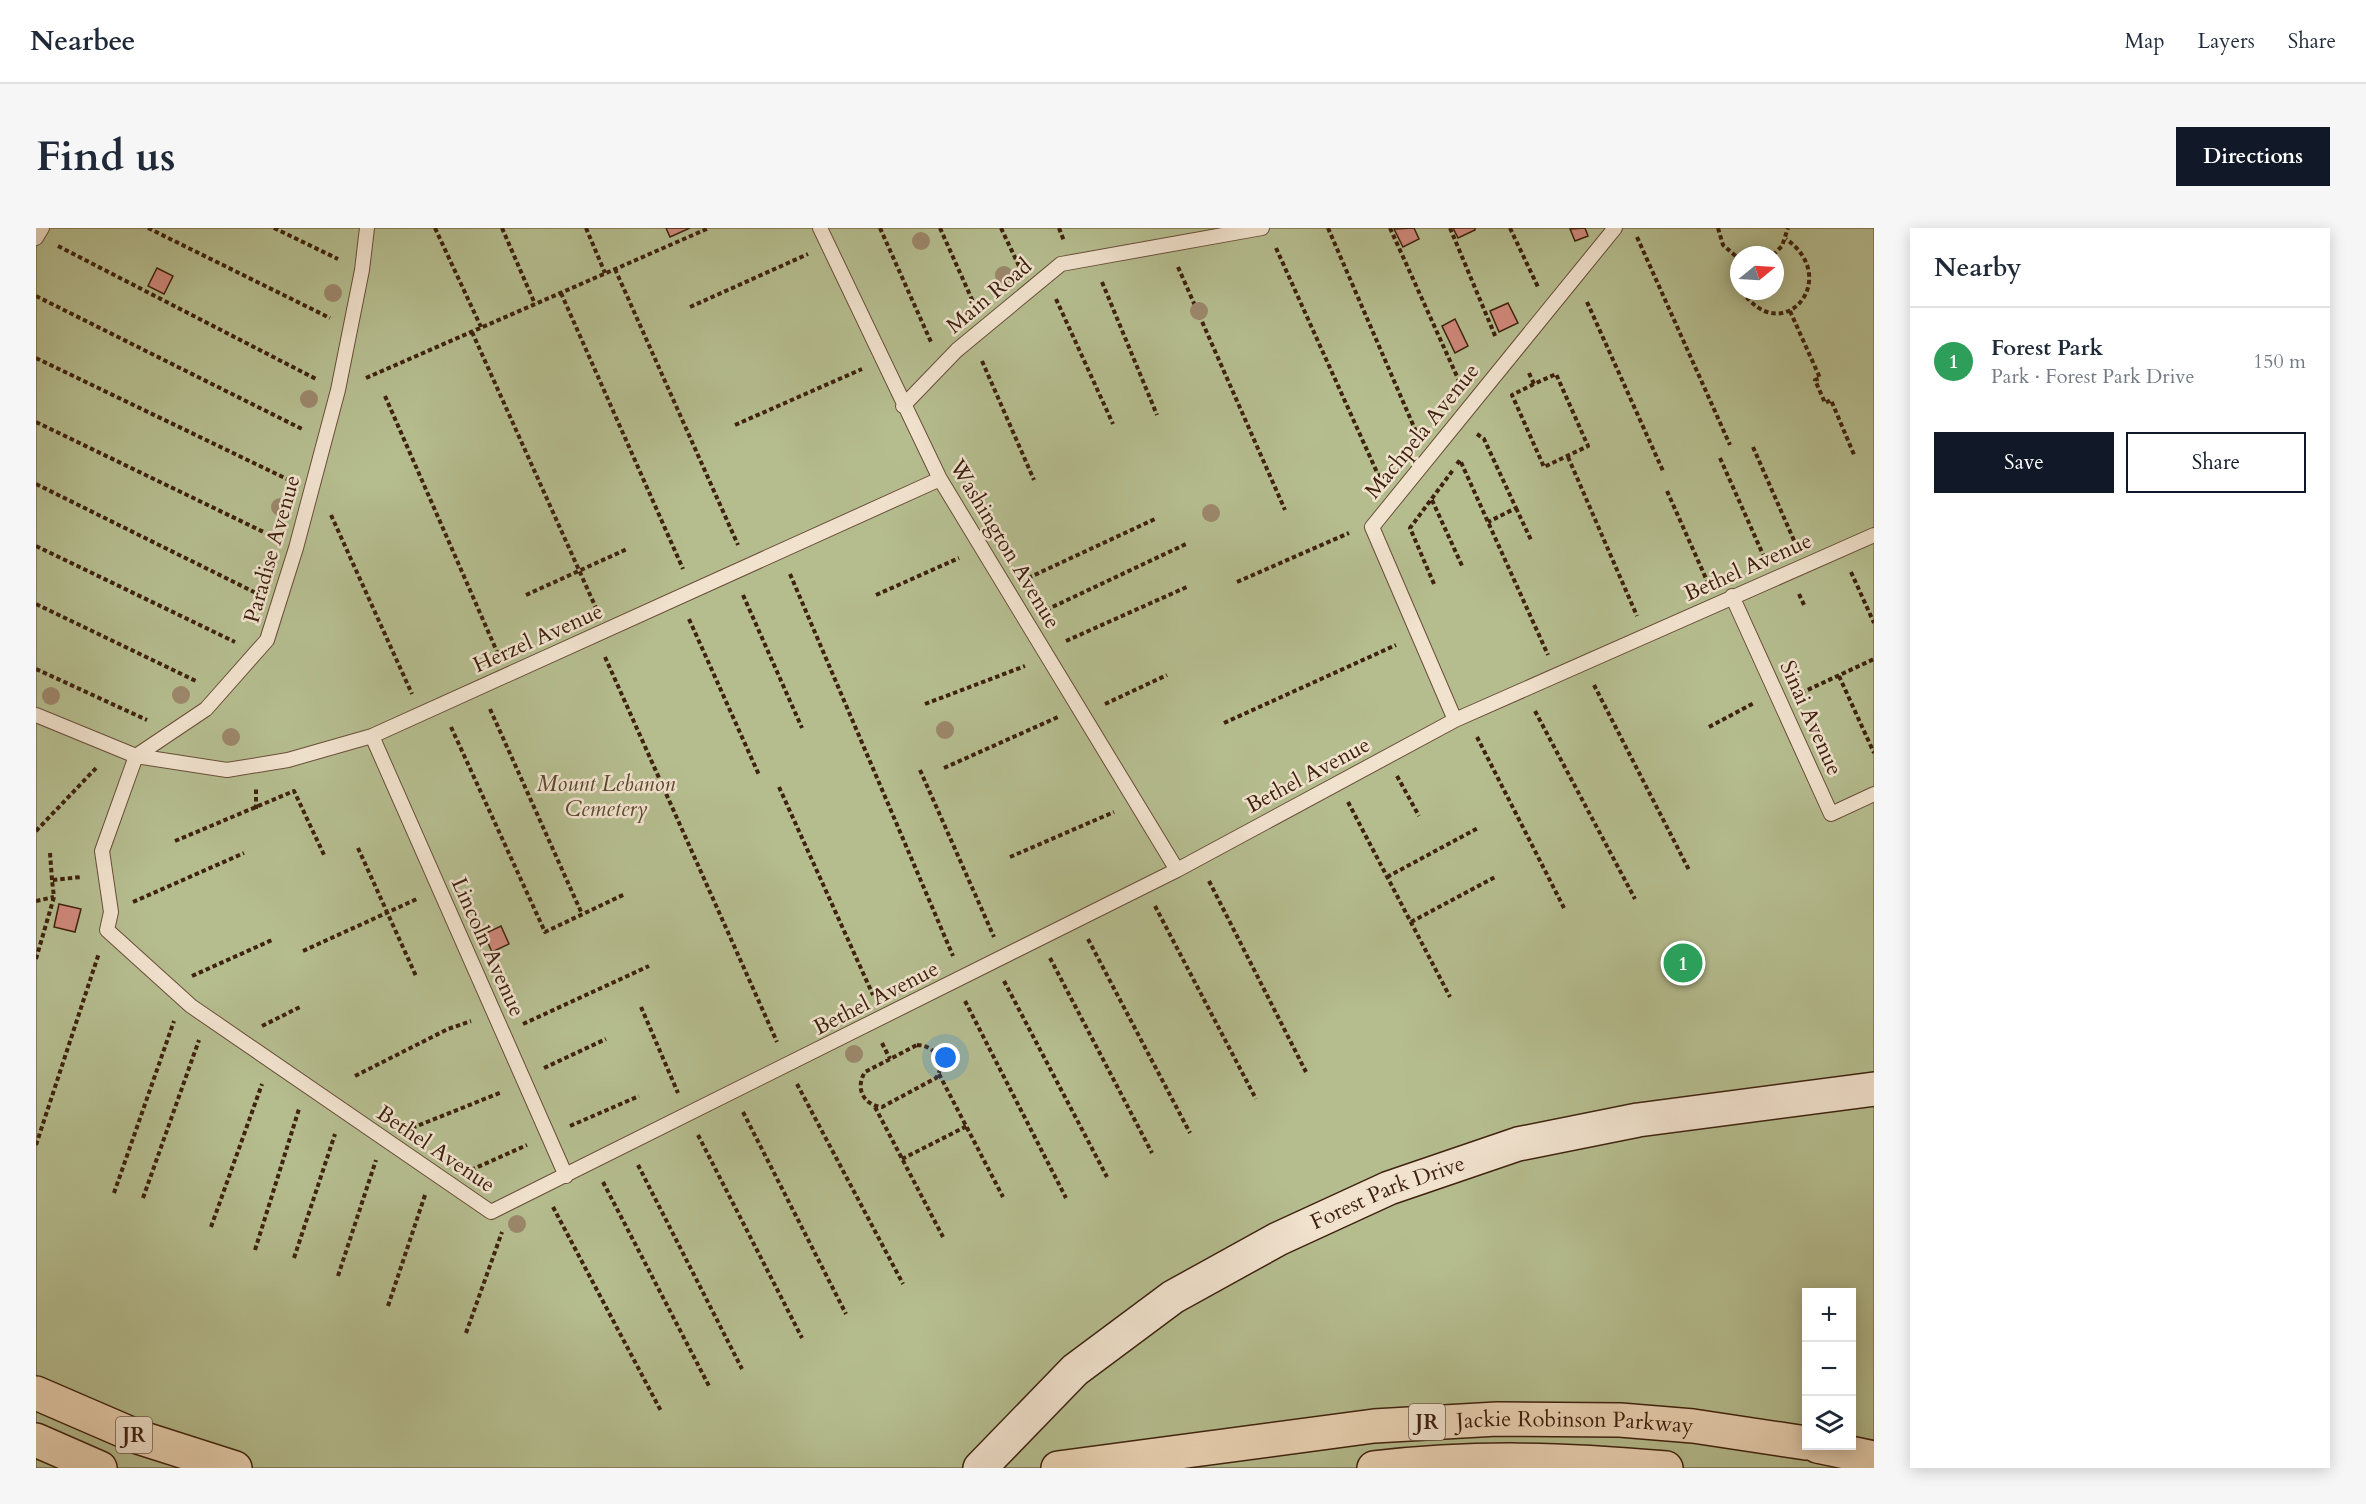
<!DOCTYPE html>
<meta charset="utf-8">
<style>
:root{--surface:#fff;--page:#f6f6f7;--text:#1f2937;--muted:#747a83;--line:#e0e1e3;--accent:#111827}
body{margin:0;font-family:Cardo,serif;background:var(--page);color:var(--text)}
.controls{position:absolute;right:18px;bottom:18px;display:grid;overflow:hidden;border-radius:0px;box-shadow:0 3px 15px #0003}
.controls button{width:54px;height:54px;display:grid;place-items:center;padding:0;border:0;border-bottom:2px solid var(--line);background:var(--surface);color:var(--text);font:30px sans-serif}
.compass{position:absolute;left:1694px;top:18px;width:54px;height:54px;border-radius:50%;background:var(--surface);box-shadow:0 3px 15px #0003;rotate:72deg}
.you{position:absolute;left:910px;top:830px;width:21px;height:21px;margin:-15px;border:4px solid #fff;border-radius:50%;background:#1a73e8;box-shadow:0 0 0 9px #1a73e833}
.badge{display:grid;place-items:center;width:39px;height:39px;border-radius:50%;background:var(--accent);color:#fff;font-size:20px;font-weight:700}
.pin{position:absolute;translate:-50% -50%;border:3px solid #fff;box-shadow:0 2px 6px #0006}
.list{margin:0;padding:0;list-style:none}
h2{display:flex;justify-content:space-between;align-items:center;height:78px;margin:0;padding:0 24px;font-size:26px}
h2 small{font-size:20px;font-weight:400;color:var(--muted)}
.list li{display:grid;grid-template-columns:39px 1fr auto;gap:18px;align-items:center;box-sizing:border-box;height:108px;padding:0 24px;border-top:2px solid var(--line)}
.list b{display:block;font-size:22px;white-space:nowrap}
.list p{margin:0;font-size:20px;white-space:nowrap;color:var(--muted)}
.list em{font-size:20px;font-style:normal;color:var(--muted)}
.actions{display:flex;gap:12px;padding:18px 24px}
.actions a{flex:1;padding:14px 0;border:2px solid var(--accent);border-radius:0px;text-align:center;font-size:21px;color:var(--accent)}
.actions .main{background:var(--accent);color:#fff}
.icon{flex:none;width:33px;height:33px;fill:none;stroke:currentColor;stroke-width:2;stroke-linecap:round;stroke-linejoin:round}
.map{position:relative;flex:none;width:1838px;height:1240px;overflow:hidden;border-radius:0px}
header{display:flex;align-items:center;gap:36px;box-sizing:border-box;height:84px;padding:0 30px;background:var(--surface);border-bottom:2px solid var(--line)}
header strong{font-size:28px}
nav{display:flex;gap:33px;margin-inline-start:auto;font-size:21px}
.intro{display:flex;align-items:center;justify-content:space-between;box-sizing:border-box;height:144px;padding:0 36px}
h1{margin:0;font-size:42px}
.button{padding:15px 27px;border-radius:0px;background:var(--accent);color:#fff;font-size:21px;font-weight:700}
main{display:flex;gap:36px;padding:0 36px}
aside{flex:1;background:var(--surface);border-radius:0px;box-shadow:0 3px 15px #0003}
.map>svg:first-child{display:block}
.green{fill:#b5bd8f;stroke:#7a704f;stroke-width:1.5;fill-rule:evenodd}
.building{fill:#d0897b;stroke:#3f220f;stroke-width:1.5}
.lines{fill:none;stroke-linecap:round;stroke-linejoin:round}
.lane-casing{stroke:#6a4e38;stroke-width:16}
.secondary-casing{stroke:#3f220f;stroke-width:36}
.highway-casing{stroke:#3f220f;stroke-width:36}
.path{stroke:#3f220f;stroke-width:4;stroke-dasharray:4.5 3;stroke-linecap:butt}
.lane{stroke:#f1e2ce;stroke-width:14}
.secondary{stroke:#f1e2ce;stroke-width:33}
.highway{stroke:#ead3b4;stroke-width:33}
.tree{fill:#9c876b}
.labels{text-anchor:middle;dominant-baseline:central;stroke-width:5;stroke-linejoin:round;paint-order:stroke}
.shield{fill:#f1e2ce;stroke:#745c48;stroke-width:1.5}
.shield-label{font-size:21px;font-weight:bold;fill:#3f220f}
.street-label{font-size:22px;fill:#3f220f;stroke:#f1e2ce}
.park-label{font-size:22px;font-style:italic;fill:#5c492f;stroke:#f1e2ce}
</style>
<header>
<strong>Nearbee</strong>
<nav><a>Map</a><a>Layers</a><a>Share</a></nav>
</header>
<div class="intro"><h1>Find us</h1><a class="button">Directions</a></div>
<main>
<div class="map">
<svg width="1838" height="1240" viewBox="0 0 1838 1240">
<rect width="100%" height="100%" fill="#ead3b4"/>
<filter id="stains"><feTurbulence type="fractalNoise" baseFrequency=".00333" numOctaves="4"/><feColorMatrix values="0 0 0 0 .2 0 0 0 0 .09 0 0 0 0 .02 0 0 0 .5 -.17"/></filter>
<radialGradient id="worn" r=".72"><stop offset=".6" stop-color="#630" stop-opacity="0"/><stop offset="1" stop-color="#630" stop-opacity=".3"/></radialGradient>
<path class="green" d="M0 0H1838V1240H0ZM1703 27H1739V63H1703ZM1770 1064H1816V1218H1770Z"/>
<path class="building" d="M630 0H654L634 9Z
M1378 0 1383 11 1367 19 1358 1Z
M1417 0H1439V2L1422 10Z
M1549 0 1552 8 1539 13 1534 1Z
M121 40 137 48 128 66 112 58Z
M1472 75 1482 95 1463 104 1454 83Z
M1419 91 1432 118 1419 125 1406 98Z
M23 676 45 681 39 704 18 699Z
M465 698 473 716 456 724 448 706Z"/>
<g class="lines">
<defs>
<path id="lane" d="M784 0 904 251 1141 642
M0 10 6 0
M867 178 921 122 1025 36 1226 0
M904 251 336 508 252 532 191 542 100 528 66 623 75 684 71 702 155 778 455 984 1141 642 1419 492 1838 307
M1696 368 1795 586 1838 566
M0 487 100 528 170 481 231 412 260 320 302 162 326 42 331 0
M1419 492 1336 299 1579 0
M336 508 530 948"/>
<g id="secondary">
<path id="s1" d="M944 1240 1039 1142 1137 1069 1242 1011 1353 960 1482 916 1602 892 1838 861"/>
</g>
<g id="highway">
<path d="M0 1165 102 1209 199 1240"/>
<path d="M0 1212 64 1240"/>
<path d="M1781 1218 1838 1230"/>
<path id="s2" d="M1022 1240 1338 1198 1461 1191 1584 1192 1657 1198 1770 1215"/>
<path d="M1338 1240C1440 1228 1528 1231 1630 1240"/>
</g>
</defs>
<use href="#lane" class="lane-casing"/>
<use href="#secondary" class="secondary-casing"/>
<use href="#highway" class="highway-casing"/>
<path class="path" d="M112 0 294 90
M238 0 302 31
M399 0 445 99
M466 0 499 76
M550 0 569 45
M844 0 895 114
M904 0 938 76
M965 0 984 40
M1023 0 1028 13
M1292 0 1381 206
M1354 0 1424 155
M1414 0 1460 110
M1474 0 1502 59
M1682 0 1687 17 1703 31
M1601 9 1694 217
M22 18 280 151
M1240 20 1344 251
M1737 27 1746 18 1752 0
M1703 37 1700 51 1703 58
M1142 39 1249 282
M579 41 702 317
M1066 54 1121 187
M1706 63C1746 122 1807 51 1750 11
M525 65 647 341
M0 68 268 202
M1020 71 1077 196
M1551 74 1627 243
M654 79 772 26
M1754 83 1784 150 1779 152 1789 175 1795 172 1819 229
M436 104 560 380
M0 130 253 252
M946 133 998 252
M1493 145 1498 156 1520 146 1552 218 1508 239 1476 167 1498 156
M330 150 673 0
M349 168 462 426
M0 194 240 310
M699 197 826 141
M1441 206 1448 211 1480 280 1452 294
M1717 219 1760 317
M1532 229 1601 388
M1684 230 1729 331
M1421 236 1424 232 1512 427
M0 256 220 365
M1631 263 1672 355
M1396 272 1427 340
M1480 280 1495 312
M295 287 376 466
M0 318 199 414
M1815 344 1838 395
M754 346 917 728
M992 350 1119 291
M1201 354 1313 305
M1398 356 1374 300 1417 242
M1763 366 1769 379
M490 367 591 321
M707 367 766 500
M840 367 923 330
M0 376 162 454
M1010 382 1150 316
M653 391 723 547
M1030 413 1153 358
M569 429 741 814
M0 441 111 492
M1803 448 1838 525
M1558 457 1653 642
M1765 465 1838 431
M889 476 989 438
M1069 476 1131 447
M454 481 546 686
M1499 483 1599 671
M1188 495 1360 417
M415 499 509 704 589 666
M1673 499 1718 475
M1441 509 1528 680
M908 540 1022 489
M884 542 958 709
M1361 548 1383 588
M743 559 837 767
M1312 574 1414 769
M220 581V561
M0 603 62 538
M139 613 258 563 289 629
M322 620 380 748
M14 625 16 652
M974 629 1078 584
M1351 649 1442 600
M1173 653 1270 844
M0 673 18 669
M97 674 208 625
M1119 678 1220 871
M1375 694 1461 648
M1052 711 1154 905
M267 723 383 670
M1014 730 1116 925
M0 731 18 669 16 652 45 649
M156 748 236 712
M968 753 1071 949
M929 773 1030 970
M605 779 642 865
M487 796 613 738
M226 798 264 779
M846 815 854 831
M881 817C899 817 911 835 900 850L846 879C827 877 819 860 829 844Z
M508 840 570 811
M903 846 967 969
M319 848 412 801 435 793
M761 856 867 1056
M839 879 907 1009
M707 884 810 1086
M534 898 603 868
M376 900 466 864
M662 907 766 1110
M0 917 63 725
M866 931 931 898
M602 937 706 1141
M435 942 491 917
M567 954 673 1158
M78 965 138 793
M107 970 163 812
M517 979 625 1183
M175 999 226 856
M219 1022 263 881
M258 1030 299 906
M302 1048 340 932
M352 1078 389 967
M430 1105 466 1004"/>
<use href="#lane" class="lane"/>
<use href="#secondary" class="secondary"/>
<use href="#highway" class="highway"/>
</g>
<g class="tree">
<circle cx="885" cy="13" r="9"/>
<circle cx="968" cy="47" r="9"/>
<circle cx="297" cy="65" r="9"/>
<circle cx="1163" cy="83" r="9"/>
<circle cx="273" cy="171" r="9"/>
<circle cx="244" cy="279" r="9"/>
<circle cx="1175" cy="285" r="9"/>
<circle cx="145" cy="467" r="9"/>
<circle cx="15" cy="468" r="9"/>
<circle cx="909" cy="502" r="9"/>
<circle cx="195" cy="509" r="9"/>
<circle cx="818" cy="826" r="9"/>
<circle cx="481" cy="996" r="9"/>
</g>
<g class="labels">
<g class="shield">
<rect x="1373" y="1176" width="36" height="36" rx="4.5"/>
<rect x="80" y="1189" width="36" height="36" rx="4.5"/>
</g>
<g class="shield-label">
<text x="1391" y="1194">JR</text>
<text x="98" y="1207">JR</text>
</g>
<g class="street-label">
<text transform="translate(953 68) rotate(-40)">Main Road</text>
<text transform="translate(1386 203) rotate(-51)">Machpela Avenue</text>
<text transform="translate(969 316) rotate(59)">Washington Avenue</text>
<text transform="translate(236 321) rotate(-74)">Paradise Avenue</text>
<text transform="translate(1712 339) rotate(-24)">Bethel Avenue</text>
<text transform="translate(502 410) rotate(-24)">Herzel Avenue</text>
<text transform="translate(1775 490) rotate(66)">Sinai Avenue</text>
<text transform="translate(1272 547) rotate(-28)">Bethel Avenue</text>
<text transform="translate(452 719) rotate(66)">Lincoln Avenue</text>
<text transform="translate(840 770) rotate(-27)">Bethel Avenue</text>
<text transform="translate(400 921) rotate(34)">Bethel Avenue</text>
<text stroke="none"><textPath href="#s1" startOffset="498">Forest Park Drive</textPath></text>
<text stroke="none"><textPath href="#s2" startOffset="520">Jackie Robinson Parkway</textPath></text>
</g>
<g class="park-label">
<text x="570" y="556">Mount Lebanon<tspan x="570" dy="25">Cemetery</tspan></text>
</g>
</g>
<rect width="100%" height="100%" filter="url(#stains)"/>
<rect width="100%" height="100%" fill="url(#worn)"/>
</svg>
<div class="controls">
<button>+</button>
<button>−</button>
<button><svg class="icon" aria-label="layers" viewBox="0 0 24 24"><path d="M12 4l9 5-9 5-9-5zM3 14l9 5 9-5"/></svg></button>
</div>
<svg class="compass" viewBox="-18 -18 36 36"><path d="M0-13l5 13h-10z" fill="#e53935"/><path d="M0 13l5-13h-10z" fill="#747a83"/></svg>
<div class="you"></div>
<div class="pin badge" style="left:1647px;top:735px;background:#2e9e5b">1</div>
</div>
<aside>
<h2>Nearby<small></small></h2>
<ul class="list">
<li><span class="badge" style="background:#2e9e5b">1</span><div><b>Forest Park</b><p>Park · Forest Park Drive</p></div><em>150 m</em></li>
</ul>
<div class="actions"><a class="main">Save</a><a>Share</a></div>
</aside>
</main>
